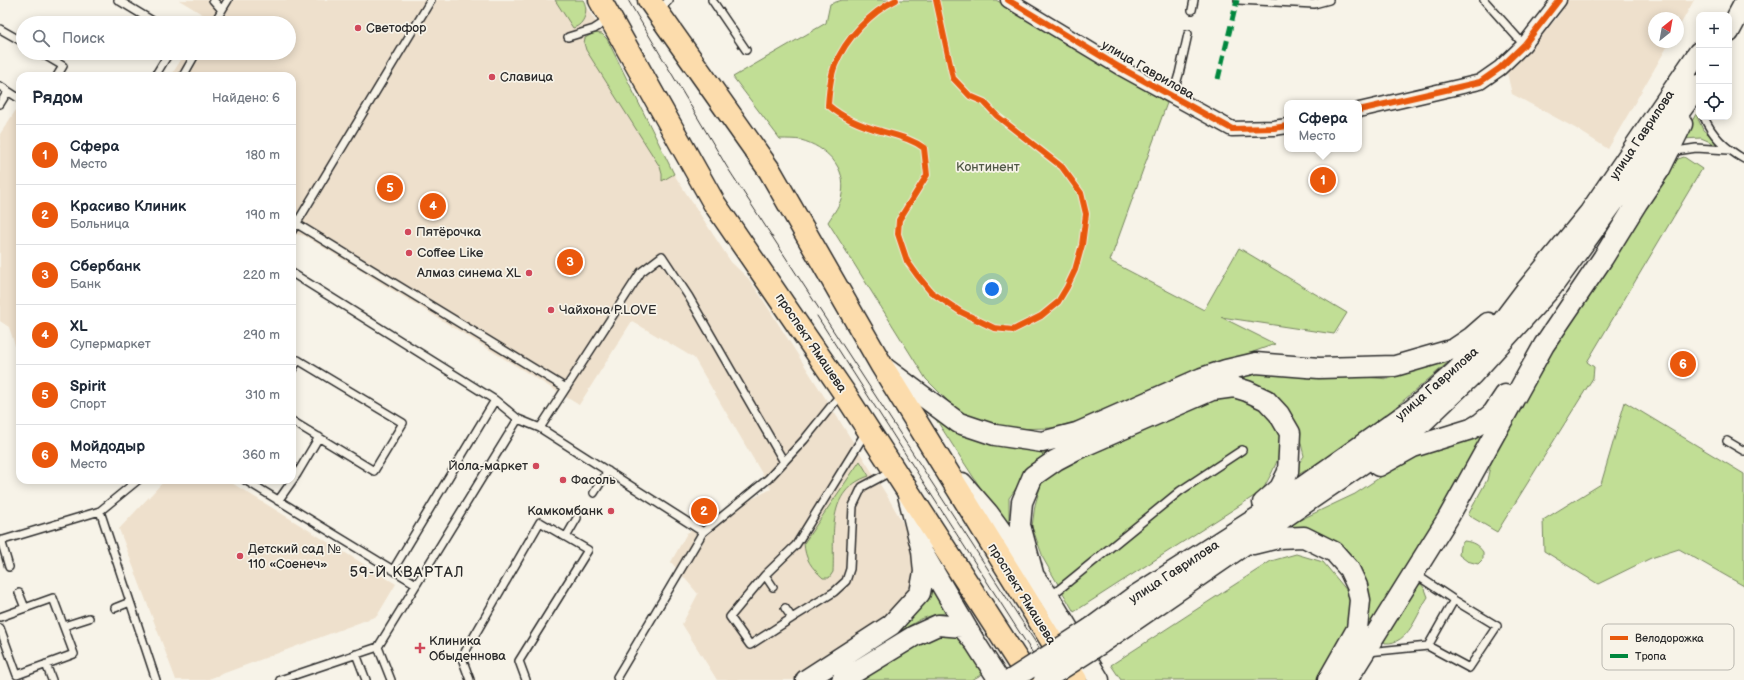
<!DOCTYPE html>
<html lang="ru">
<meta charset="utf-8">
<style>
:root{--surface:#fff;--page:#f2f2f3;--text:#1f2937;--muted:#747a83;--line:#e0e1e3;--accent:#ea580c}
body{margin:0;font-family:"Balsamiq Sans",sans-serif;background:var(--page);color:var(--text)}
.controls{position:absolute;right:12px;top:12px;display:grid;overflow:hidden;border-radius:8px;box-shadow:0 2px 10px #0003}
.controls button{width:36px;height:36px;display:grid;place-items:center;padding:0;border:0;border-bottom:1px solid var(--line);background:var(--surface);color:var(--text);font:20px sans-serif}
.compass{position:absolute;left:1648px;top:12px;width:36px;height:36px;border-radius:50%;background:var(--surface);box-shadow:0 2px 10px #0003;rotate:31deg}
.you{position:absolute;left:992px;top:289px;width:14px;height:14px;margin:-10px;border:3px solid #fff;border-radius:50%;background:#1a73e8;box-shadow:0 0 0 6px #1a73e833}
.badge{display:grid;place-items:center;width:26px;height:26px;border-radius:50%;background:var(--accent);color:#fff;font-size:13px;font-weight:700}
.pin{position:absolute;translate:-50% -50%;border:2px solid #fff;box-shadow:0 1px 4px #0006}
.popup{position:absolute;left:1284px;top:100px;width:78px;height:52px;box-sizing:border-box;display:grid;place-content:center;border-radius:8px;background:var(--surface);filter:drop-shadow(0 1px 3px #0005);font-size:13px;white-space:nowrap;color:var(--muted)}
.popup b{font-size:15px;color:var(--text)}
.popup::after{content:'';position:absolute;left:50%;top:100%;margin-left:-8px;border:8px solid transparent;border-top-color:var(--surface)}
.list{margin:0;padding:0;list-style:none}
h2{display:flex;justify-content:space-between;align-items:center;height:52px;margin:0;padding:0 16px;font-size:17px}
h2 small{font-size:13px;font-weight:400;color:var(--muted)}
.list li{display:grid;grid-template-columns:26px 1fr auto;gap:12px;align-items:center;box-sizing:border-box;height:60px;padding:0 16px;border-top:1px solid var(--line)}
.list b{display:block;font-size:15px;white-space:nowrap}
.list p{margin:0;font-size:13px;white-space:nowrap;color:var(--muted)}
.list em{font-size:13px;font-style:normal;color:var(--muted)}
.icon{flex:none;width:22px;height:22px;fill:none;stroke:currentColor;stroke-width:2;stroke-linecap:round;stroke-linejoin:round}
.map{position:relative;flex:none;width:1744px;height:680px;overflow:hidden}
.search{position:absolute;background:var(--surface);box-shadow:0 2px 10px #0003;left:16px;top:16px;width:280px;height:44px;display:flex;align-items:center;gap:10px;box-sizing:border-box;padding:0 14px;border-radius:22px;color:var(--muted);font-size:15px}
.panel{position:absolute;background:var(--surface);box-shadow:0 2px 10px #0003;left:16px;top:72px;width:280px;height:412px;border-radius:12px}
.map>svg:first-child{display:block}
.built{fill:#eee0cc}
.green{fill:#c1de95;stroke:#768460}
.lines{fill:none;stroke-linecap:round;stroke-linejoin:round}
.lane-casing{stroke:#2b2b2b;stroke-width:10}
.street-casing{stroke:#2b2b2b;stroke-width:17}
.secondary-casing{stroke:#2b2b2b;stroke-width:23}
.primary-casing{stroke:#2b2b2b;stroke-width:25}
.lane{stroke:#f7f3e8;stroke-width:7}
.street{stroke:#f7f3e8;stroke-width:14}
.secondary{stroke:#f7f3e8;stroke-width:20}
.primary{stroke:#fcdcac;stroke-width:22}
.tram{stroke:#2b2b2b;stroke-width:1}
.secondary-bridge-casing{stroke:#2b2b2b;stroke-width:23;stroke-linecap:butt}
.secondary-bridge{stroke:#f7f3e8;stroke-width:20}
.quiet{stroke:#00873e;stroke-width:5;stroke-dasharray:10 5;stroke-linecap:butt}
.cycleway-casing{stroke:#f7f3e8;stroke-width:8}
.cycleway{stroke:#e8590c;stroke-width:6}
.poi-dot{fill:#d1495b;stroke:#f7f3e8;stroke-width:1.5}
.labels{text-anchor:middle;dominant-baseline:central;stroke-width:3.5;stroke-linejoin:round;paint-order:stroke}
.poi-label{font-size:13px;fill:#2b2b2b;stroke:#f7f3e8;text-anchor:start}
.street-label{font-size:13px;fill:#2b2b2b;stroke:#f7f3e8}
.park-label{font-size:13px;fill:#505846;stroke:#f7f3e8}
.quarter-label{font-size:15px;letter-spacing:1px;fill:#2b2b2b;stroke:#f7f3e8}
.key{fill:#f7f3e8;stroke:#bab7af;stroke-width:1}
.key-label{font-size:11px;fill:#2b2b2b}
</style>
<div class="map">
<svg width="1744" height="680" viewBox="0 0 1744 680">
<rect width="100%" height="100%" fill="#f7f3e8"/>
<filter id="ink" filterUnits="userSpaceOnUse"><feTurbulence type="fractalNoise" baseFrequency=".025" numOctaves="2"/><feDisplacementMap in="SourceGraphic" scale="8" xChannelSelector="R" yChannelSelector="G"/><feConvolveMatrix kernelMatrix="1 2 1 2 8 2 1 2 1" color-interpolation-filters="sRGB"/></filter>
<g filter="url(#ink)">
<path class="built" d="M179 0H582L604 35 675 176 731 262 748 278 760 295 886 494 908 532 920 566 905 606 798 680H717L682 624 698 594 671 562 687 533 771 489 694 358 632 321 579 405 305 236 292 233V76H171L185 53H289V23H203L207 17Z
M1568 0H1694L1678 29V18H1654V42H1670L1608 149 1575 128 1512 94 1507 73 1557 18Z
M18 107 20 109V353L17 351 9 327 0 321V134Z
M165 480H227L396 584 377 616 206 680H176L119 529Z"/>
<path class="green" d="M555 0H583C589 9 585 25 573 28Z
M842 0H996L1167 103 1110 261 1204 310 1239 248 1347 313 1334 334 1221 317 1275 344 1198 372 1082 420 1052 428 1004 429 959 412 926 379 828 222C833 214 841 204 842 194 847 167 826 147 801 140 795 139 787 139 780 139L733 77 826 23 830 4Z
M594 33 602 34 607 39 674 174 662 181V174L660 167 586 50 584 43 585 38Z
M1696 114 1703 130 1717 141 1715 144 1701 138 1682 139Z
M1684 157 1702 169 1587 362 1594 367 1593 378 1497 532 1468 515 1487 480 1492 458 1562 331 1596 287 1668 171 1678 159Z
M1451 360 1391 411 1337 451 1285 483 1304 456 1296 422 1279 402 1250 383 1028 472 1009 498V532L926 404 1016 446 1262 368 1388 379Z
M1241 395C1248 398 1258 401 1264 406 1295 433 1278 462 1262 491L1074 612 1044 560 1032 527 1035 505 1042 481 1066 464 1213 396Z
M1625 402 1744 474V586L1679 549 1651 558 1598 584 1544 551 1543 520 1601 484Z
M1498 413 1340 680 1368 608 1311 531 1285 527 1355 494 1406 460Z
M860 461 869 476C825 491 835 534 833 572L829 578H823C811 567 805 559 804 543Z
M1464 541C1473 542 1478 545 1483 552V559L1478 564 1467 561 1459 555 1460 546Z
M1296 554 1323 562 1348 592 1355 622 1320 680H1121L1111 665 1271 561Z
M933 581 955 615 945 613 933 615 921 619 900 631 823 680Z
M1421 584 1425 589 1428 597C1417 613 1409 645 1385 643L1381 636 1411 588Z
M935 632 960 637 984 673 972 680H852Z"/>
<g class="lines">
<defs>
<path id="lane" d="M118 0 156 23
M213 0 222 10
M712 0 746 50
M1238 0 1314 4 1329 0
M1484 0 1524 45
M1192 10 1194 0
M658 11 669 0
M214 23 228 0
M0 29 23 42
M568 37 594 29 608 20
M41 53 63 66 57 76
M155 76 169 53
M183 76 196 53
M0 86 20 99
M1172 97 1179 74 1188 34
M0 104 8 91
M1704 117C1712 136 1726 149 1744 159
M1673 154 1676 151 1696 148 1728 150
M297 224 566 388
M292 231 431 0
M292 273 495 400 518 419 540 428 641 272 662 256 689 297 784 462
M292 370 298 360 403 423 374 471 292 421
M540 428 703 532 768 479 804 440 841 394
M1727 441 1744 451
M245 480 393 570 495 400
M594 493 608 471
M278 501 297 474 319 437
M100 511 156 680
M566 537 577 518
M1 540 9 567
M0 541 100 511 138 480
M393 570 416 584
M765 575 730 617 750 645 792 618
M773 587 765 575 796 545 866 432
M19 593 25 608
M1051 596 1180 491 1242 450
M115 608 130 602
M785 608 792 618 834 592 846 581 850 569 853 506 862 487 892 471
M0 617 53 598 74 654 17 675 0 628
M64 626 89 618
M1428 646 1469 668 1497 626 1454 600
M378 647 391 680
M1368 652 1428 646 1454 600 1415 574
M356 654 366 680
M46 664 52 680
M280 680 378 647 518 419
M470 680 463 661 465 652 540 522 588 550 519 661 526 680
M618 680 617 677 703 532"/>
<path id="street" d="M1008 0 1119 67 1232 129 1274 128 1287 126
M1359 110 1480 82 1500 68 1524 45 1559 0"/>
<path id="secondary" d="M1729 32 1744 4
M885 368 959 423 995 435 1042 442 1077 433 1202 378 1226 370 1256 363 1319 368 1395 366 1454 349 1472 337 1488 323
M1379 466 1413 447 1471 429 1481 423 1493 413 1505 395
M962 483 988 513 1049 597 1099 680
M1253 544 1278 538 1304 537 1334 552 1349 569 1357 586 1360 600 1357 629 1328 680
M924 555 976 644 999 680
M1034 577 1020 525 1022 502 1033 476 1056 460 1077 449 1212 390 1234 387 1247 391 1266 400 1279 414 1290 433 1288 472 1280 488 1263 503
M1090 629 1132 598 1277 505 1413 409 1454 373 1492 335 1526 290 1590 212 1699 52
M1100 644 1423 422 1472 375 1552 287 1699 85
M806 680 891 625 920 593 924 572 922 551 908 495
M842 680 914 636 938 625 962 627 976 644
M1347 680 1448 518 1544 345 1603 258 1637 203 1660 169 1682 124"/>
<path id="primary" d="M600 0 714 203 843 391 1030 680
M649 0 770 171 882 366 1076 680"/>
</defs>
<use href="#lane" class="lane-casing"/>
<use href="#street" class="street-casing"/>
<use href="#secondary" class="secondary-casing"/>
<use href="#primary" class="primary-casing"/>
<use href="#lane" class="lane"/>
<use href="#street" class="street"/>
<use href="#secondary" class="secondary"/>
<use href="#primary" class="primary"/>
<path class="tram" d="M628 0 727 167 1060 680
M817 316 1050 680"/>
<defs>
<path id="secondary-bridge" d="M1011 680 1090 629
M1044 680 1100 644"/>
</defs>
<use href="#secondary-bridge" class="secondary-bridge-casing"/>
<use href="#secondary-bridge" class="secondary-bridge"/>
<path class="quiet" d="M1218 79 1237 0"/>
<defs>
<path id="cycleway" d="M896 0C871 12 846 38 835 65 830 77 829 92 828 105 842 117 862 126 881 131 897 136 910 138 924 148L927 175 899 220 898 234 907 261 917 275 931 292 961 312 994 328 1013 330 1041 316 1058 302 1067 287 1075 270 1082 245 1086 214 1081 193 1062 167 997 116 984 102 970 96 953 78 936 0
M1008 0 1119 67 1232 129 1274 128 1287 126
M1359 110 1480 82 1500 68 1524 45 1559 0"/>
</defs>
<use href="#cycleway" class="cycleway-casing"/>
<use href="#cycleway" class="cycleway"/>
</g>
</g>
<g class="poi-dot">
<circle cx="358" cy="28" r="4"/>
<circle cx="492" cy="77" r="4"/>
<circle cx="408" cy="232" r="4"/>
<circle cx="409" cy="253" r="4"/>
<circle cx="529" cy="273" r="4"/>
<circle cx="551" cy="310" r="4"/>
<circle cx="536" cy="466" r="4"/>
<circle cx="563" cy="480" r="4"/>
<circle cx="611" cy="511" r="4"/>
<circle cx="240" cy="556" r="4"/>
<path d="M418 642h4v4h4v4h-4v4h-4v-4h-4v-4h4z"/>
</g>
<g class="labels">
<g class="poi-label">
<text x="366" y="28">Светофор</text>
<text x="500" y="77">Славица</text>
<text x="416" y="232">Пятёрочка</text>
<text x="417" y="253">Coffee Like</text>
<text x="521" y="273" text-anchor="end">Алмаз синема XL</text>
<text x="559" y="310">Чайхона P.LOVE</text>
<text x="528" y="466" text-anchor="end">Йола-маркет</text>
<text x="571" y="480">Фасоль</text>
<text x="603" y="511" text-anchor="end">Камкомбанк</text>
<text x="248" y="549">Детский сад №<tspan x="248" dy="15">110 «Соенеч»</tspan></text>
<text x="429" y="641">Клиника<tspan x="429" dy="15">Обыденнова</tspan></text>
</g>
<g class="street-label">
<text transform="translate(1148 70) rotate(30)">улица Гаврилова</text>
<text transform="translate(1642 135) rotate(-56)">улица Гаврилова</text>
<text transform="translate(811 343) rotate(56)">проспект Ямашева</text>
<text transform="translate(1437 384) rotate(-41)">улица Гаврилова</text>
<text transform="translate(1174 572) rotate(-33)">улица Гаврилова</text>
<text transform="translate(1022 594) rotate(58)">проспект Ямашева</text>
</g>
<g class="park-label">
<text x="988" y="167">Континент</text>
</g>
<g class="quarter-label">
<text x="407" y="572">59-Й КВАРТАЛ</text>
</g>
</g>
<rect x="1602" y="624" width="132" height="46" rx="6" class="key"/>
<rect x="1610" y="636" width="18" height="4" fill="#e8590c"/>
<rect x="1610" y="654" width="18" height="4" fill="#00873e"/>
<g class="key-label">
<text x="1635" y="642">Велодорожка</text>
<text x="1635" y="660">Тропа</text>
</g>
</svg>
<div class="controls">
<button>+</button>
<button>−</button>
<button><svg class="icon" aria-label="locate" viewBox="0 0 24 24"><circle cx="12" cy="12" r="6"/><path d="M12 2v4M12 18v4M2 12h4M18 12h4"/></svg></button>
</div>
<svg class="compass" viewBox="-18 -18 36 36"><path d="M0-13l5 13h-10z" fill="#e53935"/><path d="M0 13l5-13h-10z" fill="#747a83"/></svg>
<div class="you"></div>
<div class="pin badge" style="left:1323px;top:180px">1</div>
<div class="popup"><b>Сфера</b>Место</div>
<div class="pin badge" style="left:704px;top:511px">2</div>
<div class="pin badge" style="left:570px;top:262px">3</div>
<div class="pin badge" style="left:433px;top:206px">4</div>
<div class="pin badge" style="left:390px;top:188px">5</div>
<div class="pin badge" style="left:1683px;top:364px">6</div>
<div class="search"><svg class="icon" aria-label="search" viewBox="0 0 24 24"><circle cx="10" cy="10" r="6"/><path d="M15 15l6 6"/></svg>Поиск</div>
<section class="panel">
<h2>Рядом<small>Найдено: 6</small></h2>
<ul class="list">
<li><span class="badge">1</span><div><b>Сфера</b><p>Место</p></div><em>180 m</em></li>
<li><span class="badge">2</span><div><b>Красиво Клиник</b><p>Больница</p></div><em>190 m</em></li>
<li><span class="badge">3</span><div><b>Сбербанк</b><p>Банк</p></div><em>220 m</em></li>
<li><span class="badge">4</span><div><b>XL</b><p>Супермаркет</p></div><em>290 m</em></li>
<li><span class="badge">5</span><div><b>Spirit</b><p>Спорт</p></div><em>310 m</em></li>
<li><span class="badge">6</span><div><b>Мойдодыр</b><p>Место</p></div><em>360 m</em></li>
</ul>
</section>
</div>
